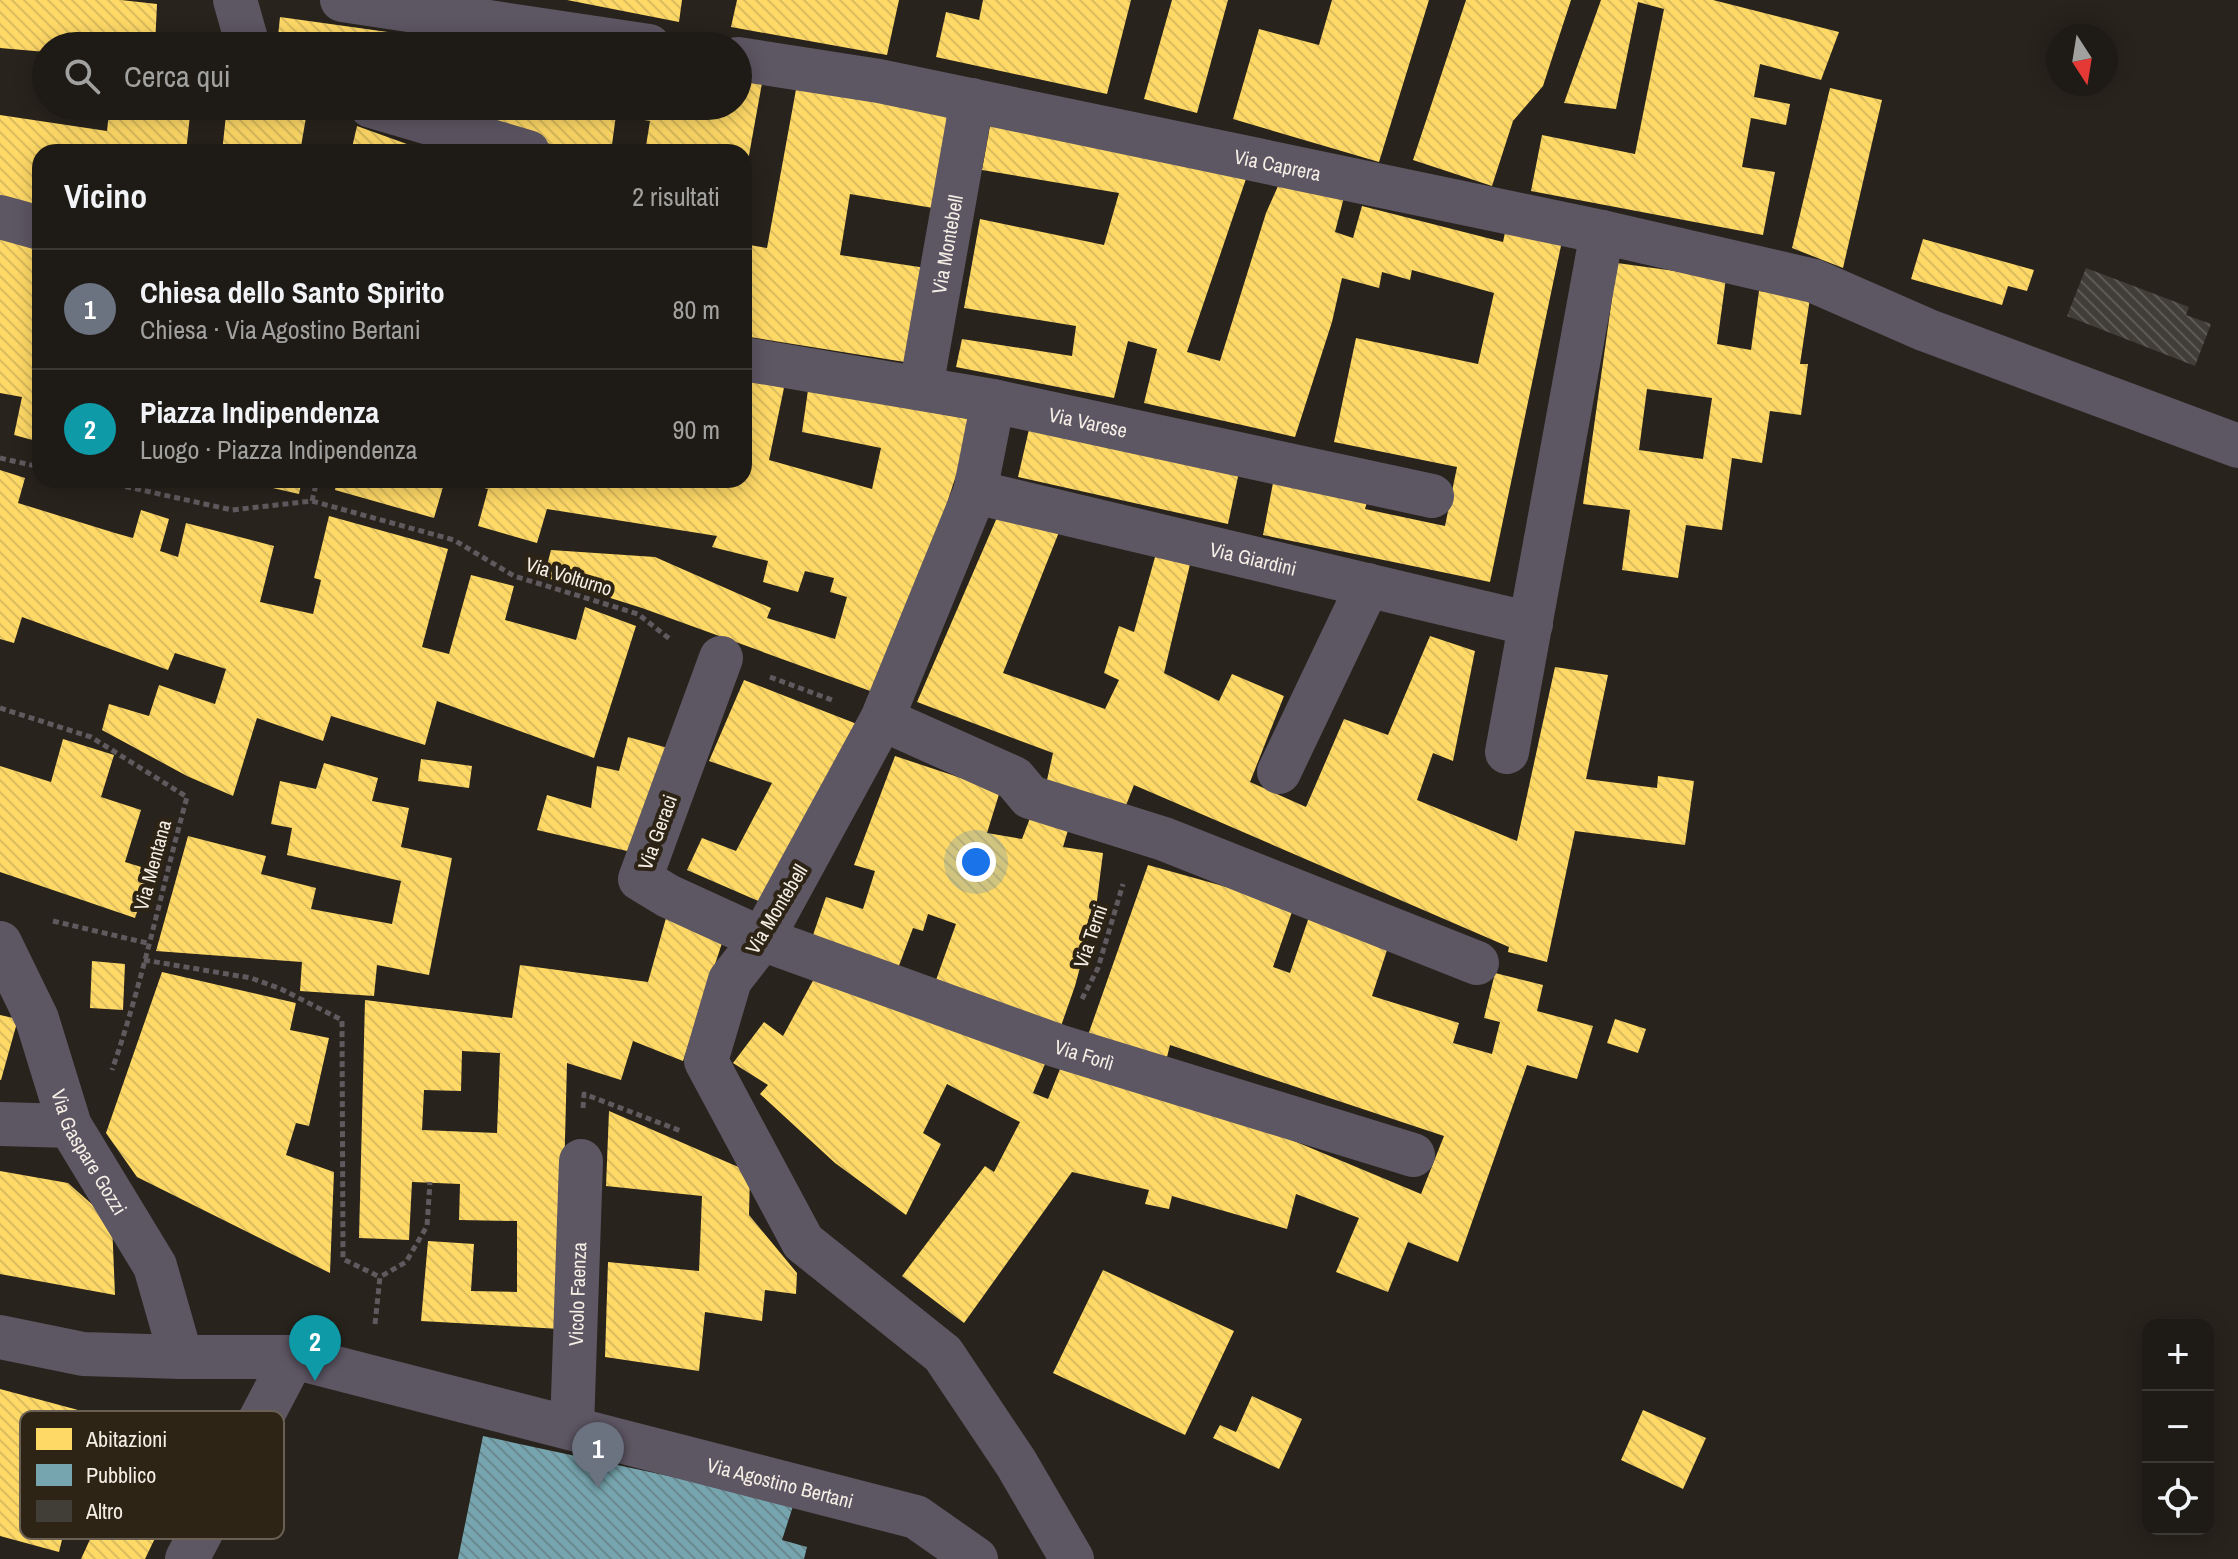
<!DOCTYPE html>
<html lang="it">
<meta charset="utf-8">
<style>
:root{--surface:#1e1a15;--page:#2b2722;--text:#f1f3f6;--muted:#a1a1a0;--line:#3c3834;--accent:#1a73e8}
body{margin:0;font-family:"Archivo Narrow",sans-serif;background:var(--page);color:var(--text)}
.controls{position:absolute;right:24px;bottom:24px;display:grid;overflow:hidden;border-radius:16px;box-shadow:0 4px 20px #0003}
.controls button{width:72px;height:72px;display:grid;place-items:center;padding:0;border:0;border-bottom:2px solid var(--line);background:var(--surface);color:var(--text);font:40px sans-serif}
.compass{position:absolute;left:2046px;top:24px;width:72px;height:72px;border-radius:50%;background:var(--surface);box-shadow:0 4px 20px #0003;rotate:168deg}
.you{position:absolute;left:976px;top:862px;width:28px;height:28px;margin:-20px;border:6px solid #fff;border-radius:50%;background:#1a73e8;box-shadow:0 0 0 12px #1a73e833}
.badge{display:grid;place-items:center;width:52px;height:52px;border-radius:50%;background:var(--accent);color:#fff;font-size:26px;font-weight:700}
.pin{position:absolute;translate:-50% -66px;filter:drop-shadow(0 2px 4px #0008)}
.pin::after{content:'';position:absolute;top:42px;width:28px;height:24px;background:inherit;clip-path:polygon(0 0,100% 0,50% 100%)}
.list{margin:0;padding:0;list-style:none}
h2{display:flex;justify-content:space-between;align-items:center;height:104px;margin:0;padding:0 32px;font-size:34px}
h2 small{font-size:26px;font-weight:400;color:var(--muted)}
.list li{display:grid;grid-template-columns:52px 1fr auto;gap:24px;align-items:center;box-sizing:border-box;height:120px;padding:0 32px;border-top:2px solid var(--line)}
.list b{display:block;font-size:30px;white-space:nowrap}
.list p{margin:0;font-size:26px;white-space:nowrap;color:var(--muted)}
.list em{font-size:26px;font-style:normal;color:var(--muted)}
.icon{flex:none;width:44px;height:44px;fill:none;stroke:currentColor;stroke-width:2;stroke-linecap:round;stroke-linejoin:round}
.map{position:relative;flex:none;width:2238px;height:1559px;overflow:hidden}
.search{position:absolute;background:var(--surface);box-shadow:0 4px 20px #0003;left:32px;top:32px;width:720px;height:88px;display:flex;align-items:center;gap:20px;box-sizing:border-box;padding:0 28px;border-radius:44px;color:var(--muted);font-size:30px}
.panel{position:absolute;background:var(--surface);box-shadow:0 4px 20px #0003;left:32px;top:144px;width:720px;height:344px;border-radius:24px}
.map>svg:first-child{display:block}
.homes{fill:url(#homes-back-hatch);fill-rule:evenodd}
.public{fill:url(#public-back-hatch)}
.building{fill:url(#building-back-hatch)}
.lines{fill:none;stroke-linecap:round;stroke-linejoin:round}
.path{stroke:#605a5f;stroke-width:5;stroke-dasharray:6 4;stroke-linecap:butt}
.minor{stroke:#5d5663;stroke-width:44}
.labels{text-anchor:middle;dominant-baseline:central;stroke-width:8;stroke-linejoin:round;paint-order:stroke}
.street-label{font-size:20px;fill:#f5eee5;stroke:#2e2416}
.key{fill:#2e2416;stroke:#6a6154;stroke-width:2}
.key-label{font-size:22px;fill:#f5eee5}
</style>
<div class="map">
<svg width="2238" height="1559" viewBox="0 0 2238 1559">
<defs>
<pattern id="homes-back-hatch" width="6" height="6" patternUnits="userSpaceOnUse" patternTransform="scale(2)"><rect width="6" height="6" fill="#ffd966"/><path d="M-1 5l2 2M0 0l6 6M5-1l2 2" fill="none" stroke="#dbbc5f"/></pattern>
<pattern id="public-back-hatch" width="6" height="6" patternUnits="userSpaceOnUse" patternTransform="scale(2)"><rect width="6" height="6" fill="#76a5af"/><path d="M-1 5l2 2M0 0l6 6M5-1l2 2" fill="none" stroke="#69898f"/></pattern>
<pattern id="building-back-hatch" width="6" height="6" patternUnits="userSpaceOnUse" patternTransform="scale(2)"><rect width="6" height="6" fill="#413d37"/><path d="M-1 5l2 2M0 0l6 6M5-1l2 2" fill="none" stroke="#5d5954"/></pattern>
</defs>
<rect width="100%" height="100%" fill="#28231c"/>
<path class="homes" d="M0 0H121L157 4 155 46H46V52L0 48Z
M567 0H682L679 22Z
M737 0H899L887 55 731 27Z
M983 0H1131L1107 94 936 57 946 12 979 20Z
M1172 0H1228L1197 113 1144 99Z
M1332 0H1429L1379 162 1233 119 1259 29 1319 45Z
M1466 0H1571L1543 86 1513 121 1492 186 1413 160Z
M1601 0H1713L1839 32 1821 80 1760 64 1754 97 1790 104 1786 125 1751 118 1742 167 1775 172 1763 235 1531 191 1542 135 1635 154 1664 9 1638 2 1616 109 1564 103Z
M280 17 474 44V46H277Z
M738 80 762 83 746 172 744 152H645L650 121 616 115 611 152H597L436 124 439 106H738Z
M797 84 951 112 933 208 850 194 840 255 926 268 911 363 744 336V244L767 248Z
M1830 88 1882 100 1843 268 1792 248Z
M125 106H191L186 152H40V215L0 205V115L107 131 109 112 124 113Z
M227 106H308L300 152H222Z
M992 115 1248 173 1187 352 1220 361 1266 213 1283 175 1344 197 1335 232 1353 238 1362 206 1503 242 1506 228 1562 241 1490 582 1263 535 1273 483 1367 502 1365 509 1445 526 1457 467 1334 442 1356 338 1478 364 1494 293 1412 270 1410 280 1382 272 1379 288 1342 278 1332 322 1295 437 1144 403 1157 349 1128 341 1114 398 956 367 962 339 1072 356 1076 326 964 308 980 219 1104 245 1119 193 982 170Z
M357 126 429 152H351Z
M0 232 40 241V442L14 435 22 397 0 393Z
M1923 239 2034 270 2027 291 2008 286 2002 305 1911 279Z
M1617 263 1726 278 1717 344 1751 350 1759 291 1810 298 1800 364H1808L1801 415 1770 411 1762 463 1732 458 1722 530 1686 525 1678 578 1622 570 1630 510 1583 504ZM1647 389 1712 398 1703 459 1639 450Z
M744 376 785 383 769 460 872 489 881 448 802 432 808 390 974 420 924 574 873 692 642 608 544 577 551 550 655 557 771 608 767 618 835 639 847 597 830 592 834 578 805 571 798 592 763 582 768 561 712 547 717 536 547 509 537 543 478 526 488 489 458 481 744 480Z
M1030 425 1239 472 1228 524 1018 477Z
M0 470 25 478 18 503 115 533 133 538 141 510 169 519 160 551 178 557 186 523 274 546 260 602 313 614 321 580 314 578 329 516 448 549 422 647 449 654 471 575 514 586 505 620 576 640 585 607 636 626 594 758 437 701 425 745 331 716 323 741 257 718 233 796 187 776 102 730 109 704 149 716 159 685 215 704 226 669 175 653 168 670 22 617 14 643 0 639Z
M238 480H302L299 494Z
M337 480H445L434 518 335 490Z
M1002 506 1061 527 1003 673 1105 709 1119 680 1104 673 1119 626 1134 632 1157 550 1192 556 1164 673 1219 701 1232 674 1284 696 1250 782 1306 807 1344 719 1388 735 1430 636 1475 651 1453 761 1433 753 1417 800 1517 841 1555 667 1608 675 1586 779 1657 788 1658 776 1694 781 1685 845 1575 831 1547 962 1508 952 1509 947 1134 785 1125 808 1047 780 1053 753 917 702Z
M744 680 857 724 765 904 687 870 702 838 736 851 772 783 709 761Z
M628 737 668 748 640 854 537 830 547 795 591 808 597 766 619 771Z
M63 739 114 755 101 797 141 810 125 862 151 870 135 918 0 872V766L51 782Z
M895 756 1000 791 987 833 1022 839 1035 805 1071 820 1063 847 1103 853 1096 908 1075 986 1061 1026 936 980 956 924 928 914 923 931 913 928 897 971 813 935 826 897 863 909 875 871 854 865Z
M421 759 472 766 469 788 418 781Z
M324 763 378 778 372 801 409 808 401 847 452 858 429 975 377 965 374 996 300 991 302 962 156 951 188 836 266 856 261 874 316 888 311 909 392 924 401 881 287 855 292 828 271 824 280 781 316 789Z
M1148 865 1294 906 1273 967 1290 973 1310 914 1389 944 1372 996 1459 1023 1453 1043 1492 1054 1500 1022 1484 1018 1495 973 1543 985 1537 1011 1593 1026 1577 1079 1527 1065 1458 1262 1408 1242 1388 1292 1336 1272 1359 1218 1296 1194 1287 1229 1172 1196 1169 1209 1145 1204 1149 1190 1072 1172 964 1323 902 1276 985 1166 994 1172 1020 1122 947 1084 923 1133 941 1144 906 1215 835 1163 760 1094 768 1085 733 1063 764 1022 783 1036 816 975 1045 1064 1033 1093 1048 1099 1060 1069 1270 1131 1421 1194 1444 1136 1170 1045 1167 1057 1087 1038Z
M668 911 726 931 683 1061 633 1041 621 1080 567 1063 560 1329 421 1321 428 1241 474 1244 471 1291 517 1292V1221L459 1220 460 1184 412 1182 409 1240 359 1238 365 1000 512 1018 520 965 648 982ZM462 1051 500 1053 497 1133 422 1130 424 1090 461 1091Z
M92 961 125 964 123 1010 90 1008Z
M162 972 296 1003 290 1030 329 1038 309 1126 296 1123 286 1155 334 1172 330 1273 137 1177 106 1133Z
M0 1015 18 1019 1 1080H0Z
M1615 1019 1646 1029 1638 1053 1607 1043Z
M609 1111 750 1172 749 1215 797 1273 796 1294 765 1290 762 1321 705 1312 699 1371 605 1357 608 1262 699 1271 702 1196 606 1186Z
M0 1171 68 1183 112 1222 115 1295 0 1274Z
M1103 1270 1234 1331 1185 1435 1053 1373Z
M0 1389 93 1414 59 1552 0 1536Z
M1252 1396 1302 1419 1279 1469 1213 1438 1220 1425 1236 1432Z
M1643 1410 1706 1438 1683 1489 1621 1460Z
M115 1485 171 1505 145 1559H81Z"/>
<path class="public" d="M483 1436 794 1503 782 1540 807 1547 804 1559H458Z"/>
<path class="building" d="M2086 268 2189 307 2186 315 2211 324 2195 366 2067 316Z"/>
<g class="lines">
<path class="path" d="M0 458 40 467
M96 480 232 510 312 501 454 540 514 576 638 614 671 640
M312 501 317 480
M770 677 832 700
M0 708 91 737 187 797C162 888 143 981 112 1070
M53 921 147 943
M144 960 251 978 281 989 342 1020 343 1259 380 1277
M1082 999 1098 968 1123 884
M583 1108 584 1094 681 1131
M375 1324 380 1277 406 1262 427 1226 430 1182"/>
<g class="minor">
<path d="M235 0 248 46"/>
<path d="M342 0 649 46"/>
<path id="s1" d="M738 59 879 81 1602 232 1814 281 1926 330 2238 446"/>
<path d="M371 106 528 152"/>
<path d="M0 217 40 228"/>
<path id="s2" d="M744 359 993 401 1432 496"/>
<path id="s3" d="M921 388 972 100"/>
<path d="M993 401 975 492 882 719 762 939 730 980 706 1061 803 1242 943 1354 1016 1463 1072 1559"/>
<path id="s4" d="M975 492 1531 624"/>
<path id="s5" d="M721 658 640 879 668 896 762 939 1058 1046 1413 1155"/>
<path d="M882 719 1014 778 1030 797 1164 839 1477 963"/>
<path d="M1507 752 1602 232"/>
<path d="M1279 772 1368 585"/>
<path id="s6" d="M0 943 37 1019 70 1126 155 1266 181 1357"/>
<path d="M0 1124 70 1126"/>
<path id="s7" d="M0 1337 83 1354 181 1357H293L916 1517 976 1559"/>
<path id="s8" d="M572 1428 581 1161"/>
<path d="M187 1559 293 1357"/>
</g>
</g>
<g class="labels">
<g class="street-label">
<text stroke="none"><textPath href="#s1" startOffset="550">Via Caprera</textPath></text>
<text stroke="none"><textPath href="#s3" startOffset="146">Via Montebell</textPath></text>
<text stroke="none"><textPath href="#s2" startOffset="350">Via Varese</textPath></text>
<text stroke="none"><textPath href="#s4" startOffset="286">Via Giardini</textPath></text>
<text transform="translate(569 576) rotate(17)">Via Volturno</text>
<text transform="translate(657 832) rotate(-70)">Via Geraci</text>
<text transform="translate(152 865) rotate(-75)">Via Mentana</text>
<text transform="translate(776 909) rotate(-59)">Via Montebell</text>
<text transform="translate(1090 936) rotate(-71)">Via Terni</text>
<text stroke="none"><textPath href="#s5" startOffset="714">Via Forlì</textPath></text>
<text stroke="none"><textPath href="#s6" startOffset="228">Via Gaspare Gozzi</textPath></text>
<text stroke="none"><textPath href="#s8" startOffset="134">Vicolo Faenza</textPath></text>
<text stroke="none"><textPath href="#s7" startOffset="798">Via Agostino Bertani</textPath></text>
</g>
</g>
<rect x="20" y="1411" width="264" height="128" rx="12" class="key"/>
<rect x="36" y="1428" width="36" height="22" fill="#ffd966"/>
<rect x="36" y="1464" width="36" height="22" fill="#76a5af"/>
<rect x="36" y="1500" width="36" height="22" fill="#413d37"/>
<g class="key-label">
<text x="86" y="1447">Abitazioni</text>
<text x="86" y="1483">Pubblico</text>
<text x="86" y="1519">Altro</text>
</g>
</svg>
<div class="controls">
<button>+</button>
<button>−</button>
<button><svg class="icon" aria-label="locate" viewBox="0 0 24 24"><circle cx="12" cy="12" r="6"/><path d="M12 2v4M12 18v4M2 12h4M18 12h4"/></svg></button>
</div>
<svg class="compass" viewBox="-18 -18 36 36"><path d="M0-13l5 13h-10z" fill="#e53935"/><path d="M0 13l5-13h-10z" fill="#a1a1a0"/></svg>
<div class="you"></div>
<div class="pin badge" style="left:598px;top:1488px;background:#6b7280">1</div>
<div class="pin badge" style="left:315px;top:1381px;background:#0f9aa8">2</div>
<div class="search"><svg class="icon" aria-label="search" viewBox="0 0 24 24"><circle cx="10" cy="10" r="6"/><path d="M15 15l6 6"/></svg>Cerca qui</div>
<section class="panel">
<h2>Vicino<small>2 risultati</small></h2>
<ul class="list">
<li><span class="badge" style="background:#6b7280">1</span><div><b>Chiesa dello Santo Spirito</b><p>Chiesa · Via Agostino Bertani</p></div><em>80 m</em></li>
<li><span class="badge" style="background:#0f9aa8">2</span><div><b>Piazza Indipendenza</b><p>Luogo · Piazza Indipendenza</p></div><em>90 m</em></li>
</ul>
</section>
</div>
